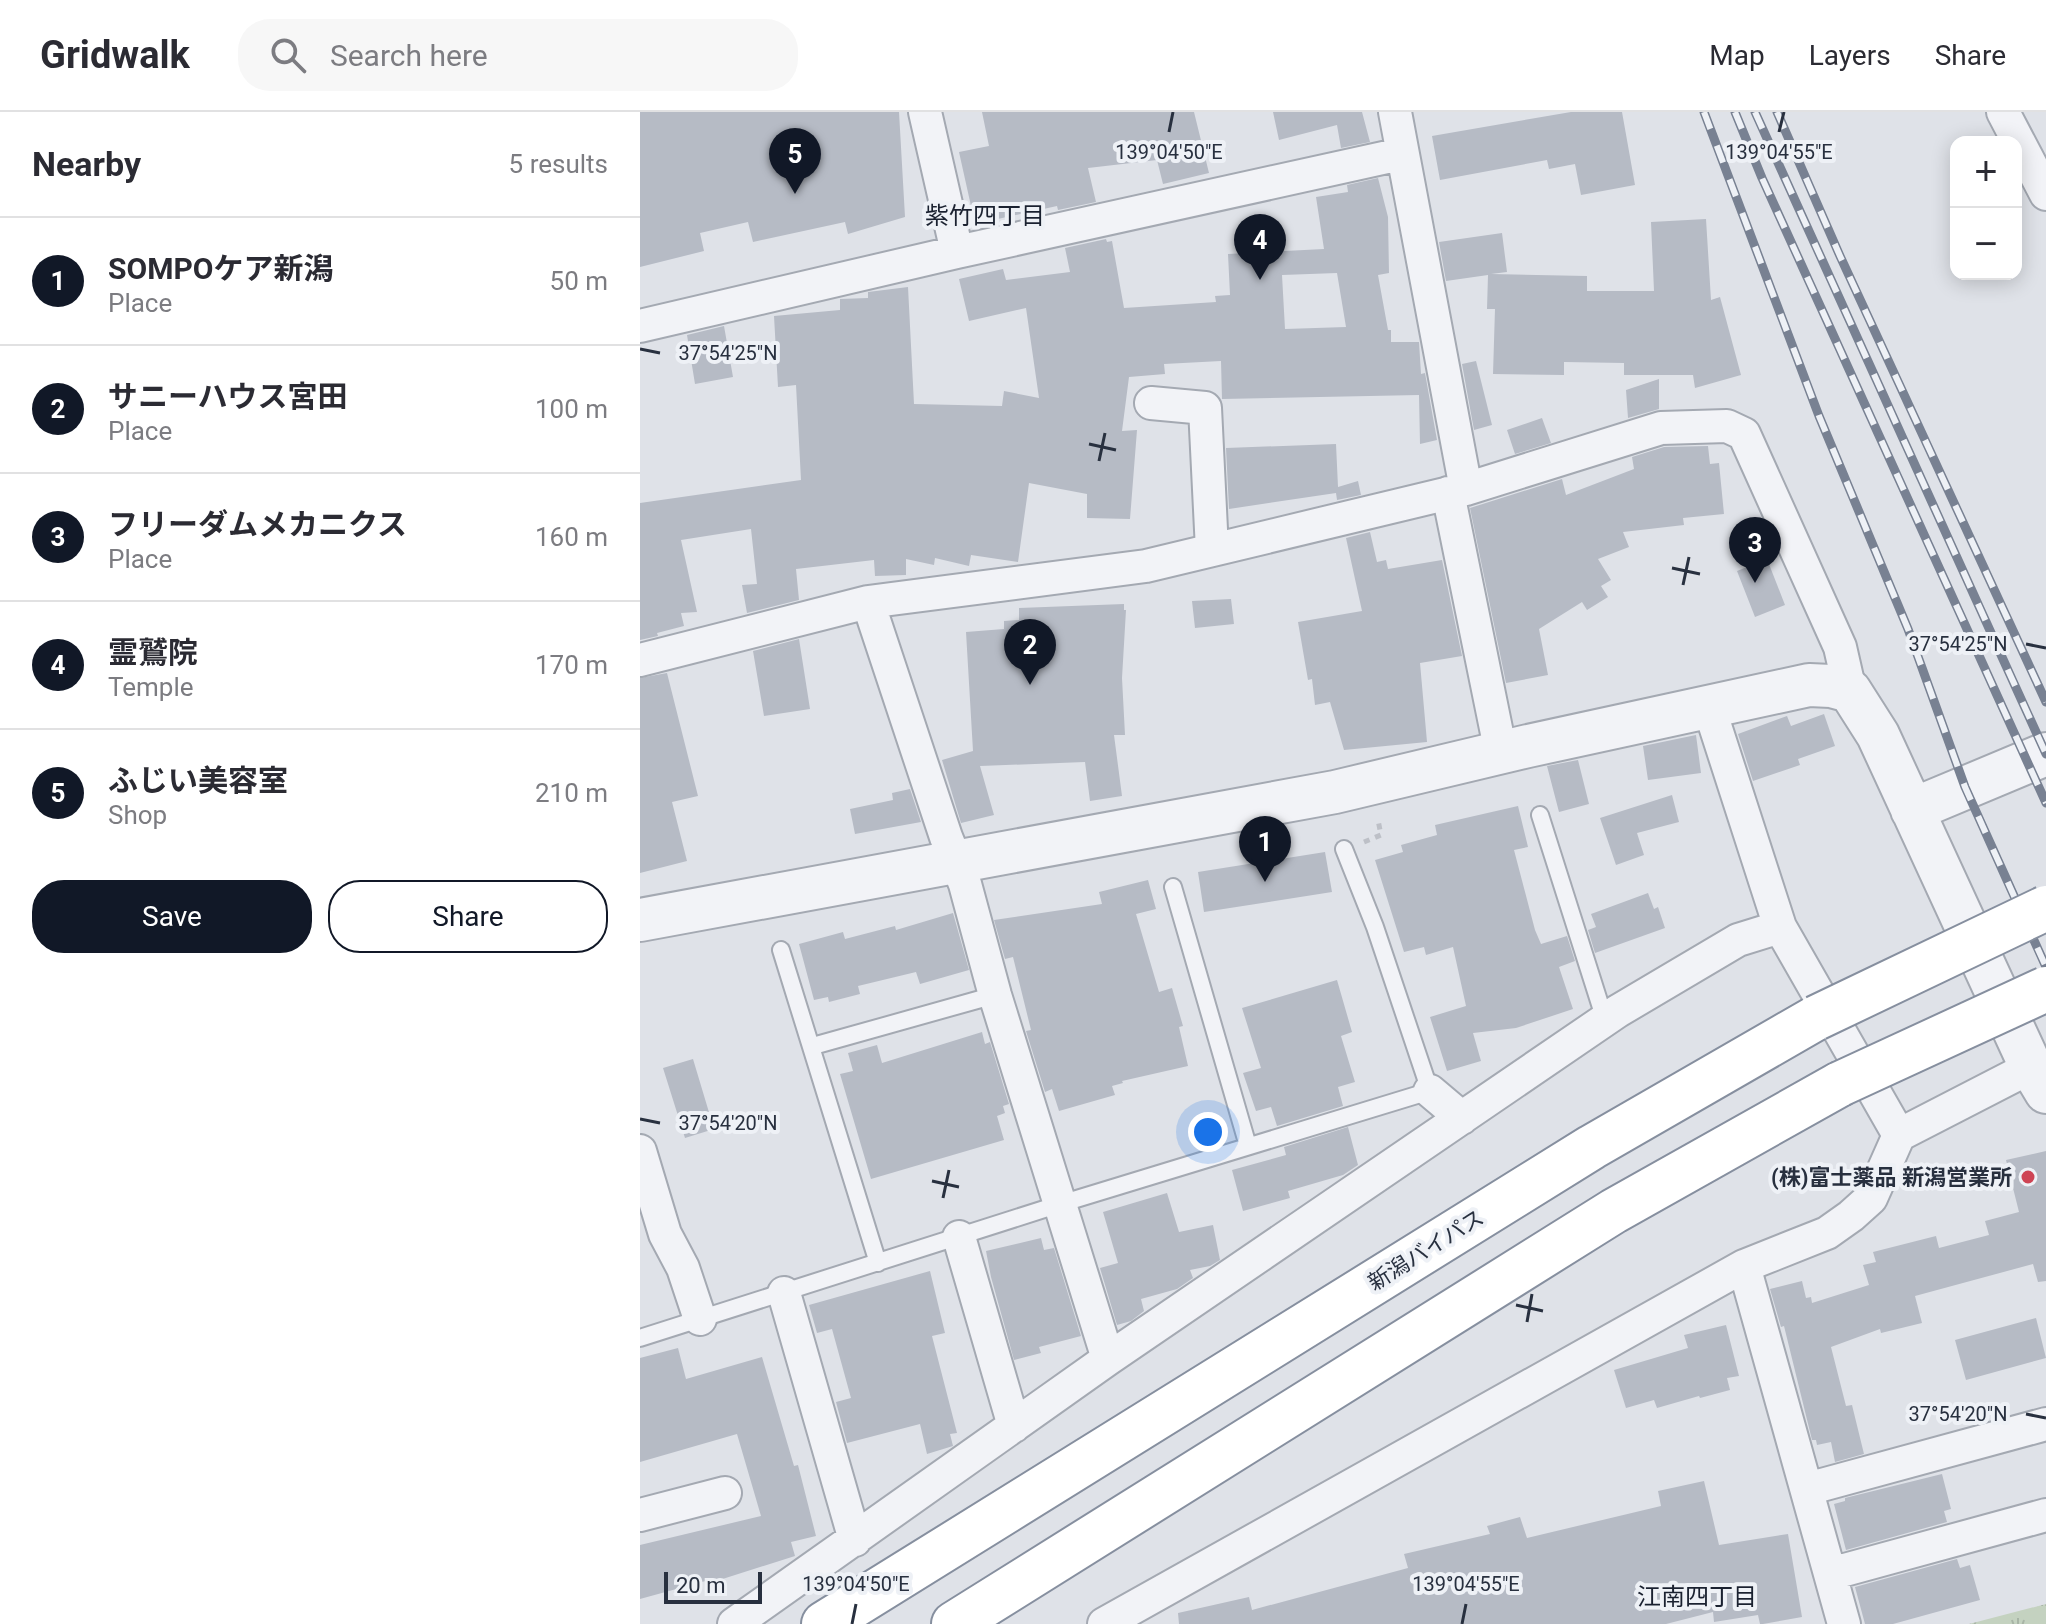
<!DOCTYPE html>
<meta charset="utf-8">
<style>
:root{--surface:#fff;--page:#f7f7f7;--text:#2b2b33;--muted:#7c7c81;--line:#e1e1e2;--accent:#111827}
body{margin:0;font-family:Roboto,"Noto Sans JP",sans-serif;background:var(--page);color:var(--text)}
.controls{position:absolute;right:24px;top:24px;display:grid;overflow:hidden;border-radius:16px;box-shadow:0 4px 20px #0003}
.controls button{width:72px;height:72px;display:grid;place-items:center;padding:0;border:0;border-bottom:2px solid var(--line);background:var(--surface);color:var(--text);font:40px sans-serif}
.scale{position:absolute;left:24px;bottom:20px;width:98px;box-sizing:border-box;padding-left:8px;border:4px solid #28303f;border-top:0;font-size:22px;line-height:28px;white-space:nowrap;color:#28303f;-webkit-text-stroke:6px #eef1f6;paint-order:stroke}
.you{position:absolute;left:568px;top:1020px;width:28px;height:28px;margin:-20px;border:6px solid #fff;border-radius:50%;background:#1a73e8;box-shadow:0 0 0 12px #1a73e833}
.badge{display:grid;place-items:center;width:52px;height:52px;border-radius:50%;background:var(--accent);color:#fff;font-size:26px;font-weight:700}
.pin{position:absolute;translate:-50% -66px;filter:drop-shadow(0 2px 4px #0008)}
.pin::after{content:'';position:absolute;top:42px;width:28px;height:24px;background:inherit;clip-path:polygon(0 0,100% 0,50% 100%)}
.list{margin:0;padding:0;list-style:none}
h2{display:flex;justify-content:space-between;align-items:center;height:104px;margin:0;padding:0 32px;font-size:34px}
h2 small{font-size:26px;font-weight:400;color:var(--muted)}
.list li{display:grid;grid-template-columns:52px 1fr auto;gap:24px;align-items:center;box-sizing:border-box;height:128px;padding:0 32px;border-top:2px solid var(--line)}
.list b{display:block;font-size:30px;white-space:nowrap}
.list p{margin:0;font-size:26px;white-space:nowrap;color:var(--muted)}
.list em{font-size:26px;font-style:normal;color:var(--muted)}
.actions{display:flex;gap:16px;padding:24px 32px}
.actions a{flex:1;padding:18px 0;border:2px solid var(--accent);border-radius:32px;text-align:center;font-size:28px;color:var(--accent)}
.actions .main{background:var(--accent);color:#fff}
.icon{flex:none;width:44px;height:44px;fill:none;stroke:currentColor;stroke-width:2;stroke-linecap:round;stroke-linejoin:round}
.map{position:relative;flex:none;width:1406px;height:1512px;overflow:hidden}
header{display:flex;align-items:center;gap:48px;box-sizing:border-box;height:112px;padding:0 40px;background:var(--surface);border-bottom:2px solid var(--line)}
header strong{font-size:38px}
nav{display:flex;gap:44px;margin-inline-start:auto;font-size:28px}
.search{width:560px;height:72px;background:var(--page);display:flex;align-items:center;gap:20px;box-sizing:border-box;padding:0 28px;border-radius:32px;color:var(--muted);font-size:30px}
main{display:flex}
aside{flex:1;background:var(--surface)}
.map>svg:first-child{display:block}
.grass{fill:url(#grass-tufts)}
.building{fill:#b6bbc5;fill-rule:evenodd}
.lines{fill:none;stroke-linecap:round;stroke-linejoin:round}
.service-casing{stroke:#a4a9b2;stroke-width:20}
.minor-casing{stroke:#a4a9b2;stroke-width:36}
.tertiary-casing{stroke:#a4a9b2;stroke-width:46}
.trunk-casing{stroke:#868f9f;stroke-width:48}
.path{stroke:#bdc0c7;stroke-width:5;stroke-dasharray:6 6;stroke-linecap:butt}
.service{stroke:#f2f3f7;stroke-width:16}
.minor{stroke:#f2f3f7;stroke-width:32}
.tertiary{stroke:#f2f3f7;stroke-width:42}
.trunk{stroke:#fff;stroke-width:44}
.rail-casing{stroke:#788192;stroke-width:9}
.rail{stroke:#eef1f6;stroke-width:6;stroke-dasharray:18;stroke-linecap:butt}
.trunk-bridge-casing{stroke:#868f9f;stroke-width:48;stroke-linecap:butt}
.trunk-bridge{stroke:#fff;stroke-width:44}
.ticks{fill:none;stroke:#28303f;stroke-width:3}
.poi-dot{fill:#ce4454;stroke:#eef1f6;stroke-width:3}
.labels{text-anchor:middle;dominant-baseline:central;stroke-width:8;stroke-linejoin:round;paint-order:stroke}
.poi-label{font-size:22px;font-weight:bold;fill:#28303f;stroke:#eef1f6;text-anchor:end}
.street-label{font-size:22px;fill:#28303f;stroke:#eef1f6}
.neighbourhood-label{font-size:24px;fill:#1a2130;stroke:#eef1f6}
.ticks-label{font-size:20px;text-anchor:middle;fill:#28303f;stroke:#eef1f6;stroke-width:8;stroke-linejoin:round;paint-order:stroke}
</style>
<header>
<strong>Gridwalk</strong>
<div class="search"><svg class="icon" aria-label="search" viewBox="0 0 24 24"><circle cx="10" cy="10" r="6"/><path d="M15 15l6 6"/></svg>Search here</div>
<nav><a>Map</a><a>Layers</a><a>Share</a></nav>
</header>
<main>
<aside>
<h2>Nearby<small>5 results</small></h2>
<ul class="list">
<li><span class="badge">1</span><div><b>SOMPOケア新潟</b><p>Place</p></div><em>50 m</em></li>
<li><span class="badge">2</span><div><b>サニーハウス宮田</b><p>Place</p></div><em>100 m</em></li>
<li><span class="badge">3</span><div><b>フリーダムメカニクス</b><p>Place</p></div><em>160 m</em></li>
<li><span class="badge">4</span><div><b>霊鷲院</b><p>Temple</p></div><em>170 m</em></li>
<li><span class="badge">5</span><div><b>ふじい美容室</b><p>Shop</p></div><em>210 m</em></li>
</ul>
<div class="actions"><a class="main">Save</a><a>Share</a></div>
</aside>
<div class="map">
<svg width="1406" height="1512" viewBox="0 0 1406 1512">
<defs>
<pattern id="grass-tufts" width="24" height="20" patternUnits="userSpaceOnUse" patternTransform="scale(2)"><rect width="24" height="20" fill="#c4d2c0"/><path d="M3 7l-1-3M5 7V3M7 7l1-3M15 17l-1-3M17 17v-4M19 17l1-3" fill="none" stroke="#a8b5a6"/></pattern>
</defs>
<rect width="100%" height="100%" fill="#dfe2e8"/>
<path class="grass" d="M1406 1492V1512H1329Z"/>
<path class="building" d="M0 0H259L265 105 208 122 205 110 113 130 108 110 60 121 64 139 0 155Z
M342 0H554L569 61 523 72 517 48 448 56 456 90 418 98 417 94 335 112 319 40 349 34Z
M633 0H722L730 30 701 36 697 13 639 28Z
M931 0H982L995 73 941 83 935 52 909 57 907 48 800 68 792 24Z
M738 66 748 105 749 161 738 163 748 218H751V230H779L781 262 785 261 797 328 780 332 779 283 582 287 581 249 524 252 525 262 489 265 482 319 497 318 490 407 447 406V382L389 371 378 450 331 443 329 454 295 446 294 453 266 447V463L235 464 234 448 156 457 159 488 107 501 102 473 117 472 111 417 41 428 57 500 41 501 44 514 17 521 18 524 0 528V391L161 368 156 273 138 275 134 204 200 198V187L228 186V180L268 175 274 292 362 294 364 279 399 286 386 196 329 209 319 167 363 157 366 168 430 160 425 136 466 127 467 130 472 129 484 196 576 190 575 184 590 183 588 142 684 137 676 85 708 80 707 73ZM697 161 706 215 645 217 642 163Z
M1066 107 1071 188 1080 185 1101 263 1055 276 1053 263H984V251L924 250V263L853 262 855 197H847L848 163 806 169 799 130 862 121 867 160 851 162 947 164V179H1014L1011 110Z
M84 214 93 265 55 272 47 223Z
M836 249 852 313 834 318 822 252Z
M1019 267V297L988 306 986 278Z
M902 306 911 331 875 342 867 318Z
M696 332 698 375 718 369 721 383 697 388 696 381 589 397 586 336Z
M1068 334 1070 352 1079 351 1084 402 1043 406 1044 413 983 420 989 435 958 447 971 468 961 474 968 485 947 498 942 490 899 517 908 563 866 571 830 396 922 367 926 383 994 357 992 345 1024 335Z
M730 420 737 450 746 448 748 457 802 448 822 544 780 551 787 630 704 638 690 590 675 593 672 567 668 568 658 510 722 499 706 426Z
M1127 447 1145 493 1115 505 1097 459Z
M591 487 594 512 555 516 552 489Z
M484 492V498H486L482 566 485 623H474L482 684 450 689 445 650 340 654 354 703 321 711 302 648 333 639 326 520 364 517V509L379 508V496Z
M159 527 170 597 124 604 113 539Z
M27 561 58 684 32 690 47 749 0 761V566Z
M1184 602 1195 634 1158 647 1160 653 1113 669 1098 622 1147 604 1151 614Z
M1056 623 1061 661 1008 668 1003 634Z
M938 648 949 692 919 700 907 654Z
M270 677 281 710 215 722 210 697 253 688 252 681Z
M1032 683 1039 710 997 721 1004 743 976 753 960 706Z
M878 694 888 735 874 738 895 818 901 832 927 824 935 849 919 855 933 897 876 916 833 921 841 949 807 959 790 905 826 894 813 835 786 843 784 835 764 840 735 748 763 740 761 733 797 723 795 713Z
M685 740 692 780 564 800 558 760Z
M508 768 516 797 496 802 519 880 532 876 543 914 539 915 548 954 482 969 483 971 472 974 475 983 419 999 412 977 405 980 386 919 391 918 373 845 365 847 354 808 462 792 459 780Z
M1008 781 1014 797 1018 795 1025 816 955 841 948 818 956 815 951 802Z
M313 801 329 858 280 872 276 860 218 874 220 882 189 890 188 885 174 888 159 832 203 820 205 827 255 814 256 818Z
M697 868 712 920 701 924 715 970 698 975 703 994 637 1014 631 995 616 999 603 961 621 956 602 896Z
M342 920 345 932 350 930 369 992 363 994 365 1001 357 1004 364 1028 231 1067 200 962 213 959 208 941 237 933 242 951Z
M53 947 74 1017 45 1026 23 956Z
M708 1015 718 1053 703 1063 648 1079 650 1086 603 1099 592 1058 646 1043 644 1035Z
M1406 1039V1169L1398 1170 1393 1152 1275 1184 1282 1211 1241 1221 1240 1217 1191 1235 1206 1294 1212 1293 1224 1342 1195 1350 1191 1330 1177 1333 1176 1328H1172L1144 1214 1141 1215 1130 1177 1162 1169 1166 1186 1171 1185 1172 1191 1229 1173 1223 1153 1236 1150 1233 1140 1296 1124 1299 1136 1349 1123 1345 1109 1379 1100 1366 1048Z
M527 1081 539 1120 573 1113 580 1148 570 1154 550 1158 553 1166 537 1177 501 1187 504 1199 491 1209 477 1213 460 1156 478 1151 463 1100Z
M401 1126 404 1138 414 1136 441 1224 399 1235 401 1241 374 1248 351 1165 346 1139Z
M290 1159 305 1221 292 1224 317 1321 310 1322 313 1334 287 1342 280 1312 207 1331 196 1290 211 1286 192 1217 177 1221 169 1193Z
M1396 1206 1406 1246 1326 1268 1315 1228Z
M1086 1213 1099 1264 1087 1266 1090 1278 1060 1286 1059 1284 1017 1296 1014 1288 986 1296 974 1258 1048 1236 1044 1223Z
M38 1236 46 1267 122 1245 154 1354 158 1353 176 1424 151 1430 155 1444 70 1471 69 1468 0 1487V1433L121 1404 97 1322 0 1350V1246Z
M1302 1362 1311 1397 1304 1399 1307 1410 1206 1438 1194 1392 1205 1389V1386Z
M1064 1369 1079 1433 1148 1422 1162 1505 1123 1512H1120L1118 1503 1074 1510 1073 1500 1026 1512H539L538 1501 609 1485 612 1498 768 1456 764 1442 850 1422 847 1414 880 1405 887 1426 1021 1394 1018 1379Z
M1317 1447 1320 1456 1330 1453 1340 1488 1253 1512H1225L1215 1475Z"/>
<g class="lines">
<defs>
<path id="service" d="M900 703 965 908
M533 775 608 1034
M141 838 238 1151
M173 934 355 883
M0 1226 420 1092 790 979 735 815 704 737"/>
<path id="minor" d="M285 0 317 140
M755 0 826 377
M1363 0 1406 82
M0 214 317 140 761 42
M511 291 565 296 572 438
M808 381 861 641
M228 490 306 725 325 772 355 883 468 1247
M0 548 228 490 506 454 826 377 1021 316 1087 314 1104 322 1200 535 1210 579
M1069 595 1140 815 1259 1023
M790 979 822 1006
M0 1039 25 1122 43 1156 60 1207
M319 1125 374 1314
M1104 1154 1204 1512
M144 1181 215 1428
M1167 1377 1406 1312
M0 1403 85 1381
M1190 1462 1406 1403
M94 1512 468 1247 978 899 1098 828 1140 815
M464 1512 1104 1154 1187 1121 1211 1104 1231 1086 1259 1023 1391 955"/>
<path id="tertiary" d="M1272 698 1406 642
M0 808 695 680 888 634 1169 573 1191 574 1210 579 1238 623 1391 955 1406 980"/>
<path id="trunk" d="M184 1512 952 1035 1176 906
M314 1512 974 1099 1200 972"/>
</defs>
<use href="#service" class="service-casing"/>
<use href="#minor" class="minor-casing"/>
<use href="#tertiary" class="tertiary-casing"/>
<use href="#trunk" class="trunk-casing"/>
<path class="path" d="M724 730 741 723 738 708"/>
<use href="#service" class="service"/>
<use href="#minor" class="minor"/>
<use href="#tertiary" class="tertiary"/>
<use href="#trunk" class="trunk"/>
<defs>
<path id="rail" d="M1064 0 1179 304 1268 517 1325 675 1406 855
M1095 0 1122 66 1406 691
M1115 0 1406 642
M1137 0 1200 144 1406 590"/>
</defs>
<use href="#rail" class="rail-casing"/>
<use href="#rail" class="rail"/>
<defs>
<path id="trunk-bridge" d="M1176 906 1406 796
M1200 972 1406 877"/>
</defs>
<use href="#trunk-bridge" class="trunk-bridge-casing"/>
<use href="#trunk-bridge" class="trunk-bridge"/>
</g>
<path class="ticks" d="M529 20 533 0M1139 20 1144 0M0 237 20 241M449 332 476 338M459 349 465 321M1032 456 1060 462M1043 473 1049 445M1386 532 1406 536M0 1007 20 1011M292 1069 319 1075M303 1086 309 1058M876 1193 903 1199M887 1210 892 1182M1386 1302 1406 1306M212 1512 216 1492M822 1512 826 1492"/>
<circle class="poi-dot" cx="1388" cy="1065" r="8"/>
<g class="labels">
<g class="poi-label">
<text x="1372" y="1065">(株)富士薬品 新潟営業所</text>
</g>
<g class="street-label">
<text transform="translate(786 1138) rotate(-32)">新潟バイパス</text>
</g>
<g class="neighbourhood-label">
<text x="345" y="104">紫竹四丁目</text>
<text x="1057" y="1485">江南四丁目</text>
</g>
</g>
<g class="ticks-label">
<text x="529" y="47">139°04'50"E</text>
<text x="1139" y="47">139°04'55"E</text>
<text x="88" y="248">37°54'25"N</text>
<text x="1318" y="539">37°54'25"N</text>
<text x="88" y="1018">37°54'20"N</text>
<text x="1318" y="1309">37°54'20"N</text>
<text x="216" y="1479">139°04'50"E</text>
<text x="826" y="1479">139°04'55"E</text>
</g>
</svg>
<div class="controls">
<button>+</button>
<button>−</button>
</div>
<div class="scale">20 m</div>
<div class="you"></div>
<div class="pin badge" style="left:625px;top:770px">1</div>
<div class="pin badge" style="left:390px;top:573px">2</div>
<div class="pin badge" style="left:1115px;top:471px">3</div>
<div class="pin badge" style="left:620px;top:168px">4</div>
<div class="pin badge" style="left:155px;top:82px">5</div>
</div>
</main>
